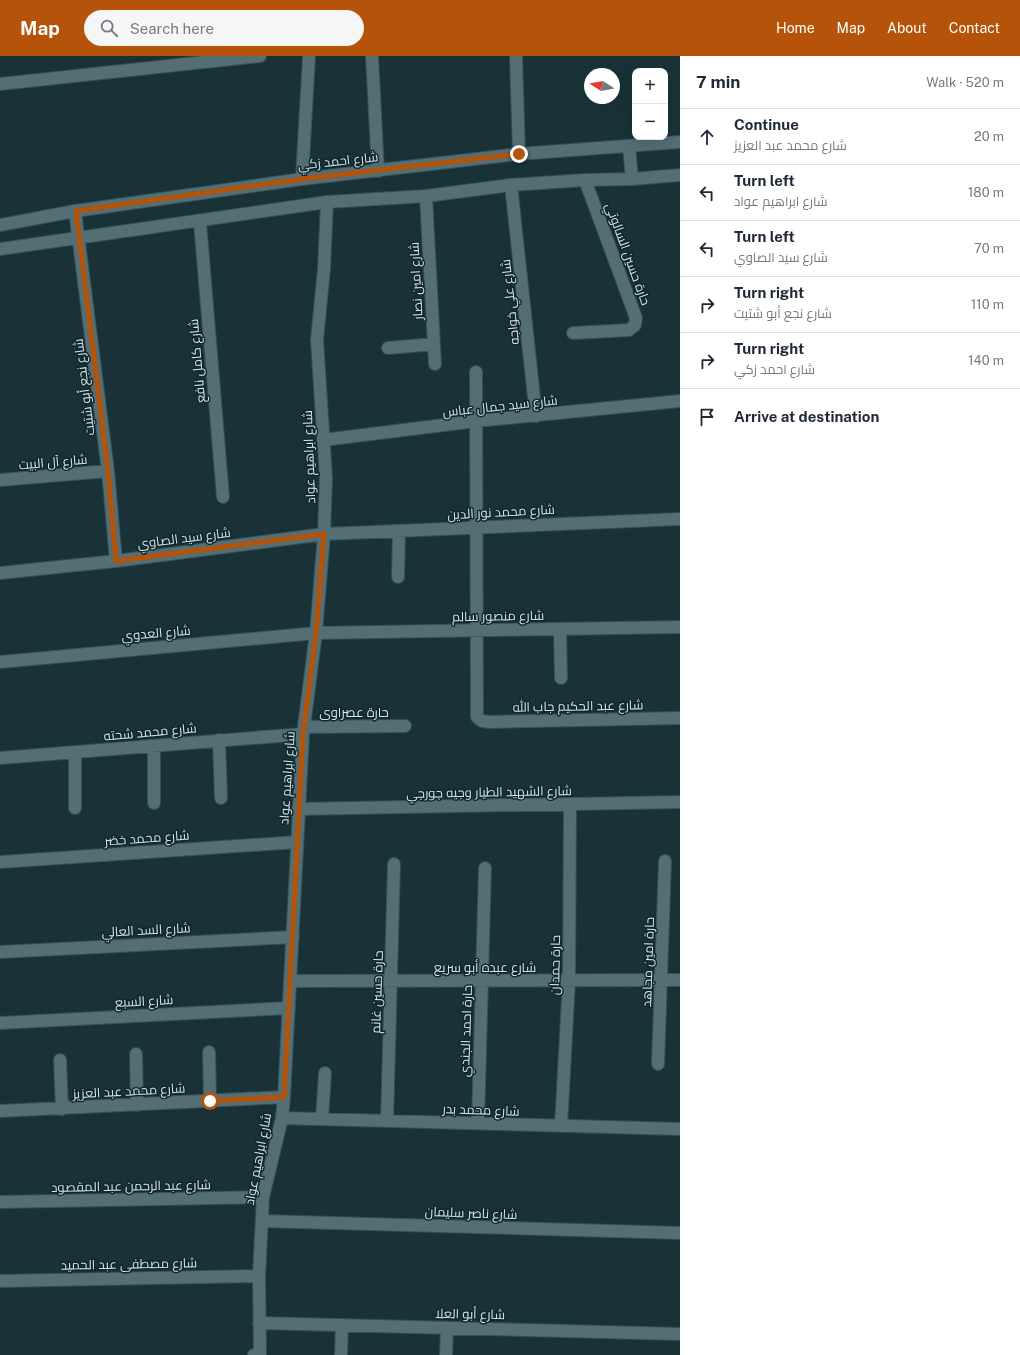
<!DOCTYPE html>
<meta charset="utf-8">
<style>
:root{--surface:#fff;--page:#f6f6f7;--text:#1f2937;--muted:#747a83;--line:#e0e1e3;--accent:#b45309}
body{margin:0;font-family:"Public Sans",Cairo,sans-serif;background:var(--page);color:var(--text)}
.controls{position:absolute;right:12px;top:12px;display:grid;overflow:hidden;border-radius:8px;box-shadow:0 4px 16px #0002}
.controls button{width:36px;height:36px;display:grid;place-items:center;padding:0;border:0;border-bottom:1px solid var(--line);background:var(--surface);color:var(--text);font:20px sans-serif}
.compass{position:absolute;left:584px;top:12px;width:36px;height:36px;border-radius:50%;background:var(--surface);box-shadow:0 4px 16px #0002;rotate:281deg}
.stop{position:absolute;width:12px;height:12px;margin:-9px;border:3px solid #b45309;border-radius:50%;background:#fff}
.stop.end{background:#b45309;border-color:#fff;box-shadow:0 1px 4px #0008}
.list{margin:0;padding:0;list-style:none}
h2{display:flex;justify-content:space-between;align-items:center;height:52px;margin:0;padding:0 16px;font-size:17px}
h2 small{font-size:13px;font-weight:400;color:var(--muted)}
.list li{display:grid;grid-template-columns:26px 1fr auto;gap:12px;align-items:center;box-sizing:border-box;height:56px;padding:0 16px;border-top:1px solid var(--line)}
.list b{display:block;font-size:15px;white-space:nowrap}
.list p{margin:0;font-size:13px;white-space:nowrap;color:var(--muted)}
.list em{font-size:13px;font-style:normal;color:var(--muted)}
.icon{flex:none;width:22px;height:22px;fill:none;stroke:currentColor;stroke-width:2;stroke-linecap:round;stroke-linejoin:round}
.map{position:relative;flex:none;width:680px;height:1299px;overflow:hidden}
header{display:flex;align-items:center;gap:24px;box-sizing:border-box;height:56px;padding:0 20px;background:var(--accent);color:#fff}
header strong{font-size:19px}
nav{display:flex;gap:22px;margin-inline-start:auto;font-size:14px}
.search{width:280px;height:36px;background:var(--page);display:flex;align-items:center;gap:10px;box-sizing:border-box;padding:0 14px;border-radius:22px;color:var(--muted);font-size:15px}
main{display:flex}
aside{flex:1;background:var(--surface)}
.map>svg:first-child{display:block}
.lines{fill:none;stroke-linecap:round;stroke-linejoin:round}
.street-casing{stroke:#394f54;stroke-width:14}
.secondary-casing{stroke:#394f54;stroke-width:14}
.street{stroke:#546e75;stroke-width:12}
.secondary{stroke:#546e75;stroke-width:12}
.route{stroke:#b45309;stroke-width:5}
.labels{text-anchor:middle;dominant-baseline:central;stroke-width:3;stroke-linejoin:round;paint-order:stroke}
.street-label{font-size:13px;fill:#d7e5e9;stroke:#0f282e}
</style>
<header>
<strong>Map</strong>
<div class="search"><svg class="icon" aria-label="search" viewBox="0 0 24 24"><circle cx="10" cy="10" r="6"/><path d="M15 15l6 6"/></svg>Search here</div>
<nav><a>Home</a><a>Map</a><a>About</a><a>Contact</a></nav>
</header>
<main>
<div class="map">
<svg width="680" height="1299" viewBox="0 0 680 1299">
<rect width="100%" height="100%" fill="#193238"/>
<g class="lines">
<defs>
<path id="street" d="M372 0 378 115
M516 0 519 98
M0 28 260 0
M302 123 309 0
M511 129 536 360
M426 140 435 308
M75 155 108 415 116 505
M200 166 223 441
M573 277 629 274 635 269 636 262 585 124
M388 292 434 288
M476 316 477 661 482 665 490 666 680 662
M323 384 476 365 680 345
M0 424 108 415
M0 517 116 505 324 478 680 463
M398 521 399 475
M560 573 561 622
M0 606 316 577 680 571
M304 671 405 670
M219 684 221 742
M154 690V747
M75 696V752
M0 702 303 678
M298 753 680 746
M0 806 297 786
M0 896 293 881
M291 925 680 924
M0 967 289 952
M209 996 210 1045
M136 998 137 1049
M60 1004 62 1053
M658 1008 665 805
M0 1055 284 1041
M282 1062 680 1073
M322 1063 325 1017
M387 1065 394 808
M478 1067 485 812
M561 1070 569 925 570 748
M0 1146 263 1141
M262 1165 680 1177
M0 1225 259 1220
M259 1267 680 1278
M254 1299H260L259 1220 263 1141 282 1062 284 1041 303 678 316 577 324 478 326 422 317 284 324 213 327 146
M341 1299 342 1269
M446 1299 447 1272"/>
<path id="secondary" d="M629 90 632 123
M0 169 75 155 302 123 519 98 680 86
M0 193 327 146 426 140 511 129 585 124 632 123 680 119"/>
</defs>
<use href="#street" class="street-casing"/>
<use href="#secondary" class="secondary-casing"/>
<use href="#street" class="street"/>
<use href="#secondary" class="secondary"/>
</g>
<g class="lines">
<path class="route" d="M210 1045 284 1041 303 678 316 577 324 478 116 505 108 415 76 155 302 123 519 98"/>
</g>
<g class="labels">
<g class="street-label">
<text transform="translate(338 105) rotate(-6)">شارع احمد زكي</text>
<text transform="translate(628 198) rotate(70)">حارة حسين السالوتي</text>
<text transform="translate(416 225) rotate(-93)">شارع امين نصار</text>
<text transform="translate(510 246) rotate(-96)">شارع علي خواجه</text>
<text transform="translate(197 305) rotate(-95)">شارع كامل نافع</text>
<text transform="translate(84 331) rotate(-97)">شارع نجع أبو شتيت</text>
<text transform="translate(500 350) rotate(-6)">شارع سيد جمال عباس</text>
<text transform="translate(309 401) rotate(-92)">شارع ابراهيم عواد</text>
<text transform="translate(53 406) rotate(-5)">شارع آل البيت</text>
<text transform="translate(501 456) rotate(-3)">شارع محمد نور الدين</text>
<text transform="translate(184 482) rotate(-7)">شارع سيد الصاوي</text>
<text transform="translate(498 560) rotate(-1)">شارع منصور سالم</text>
<text transform="translate(156 577) rotate(-5)">شارع العدوي</text>
<text transform="translate(578 650) rotate(-1)">شارع عبد الحكيم جاب الله</text>
<text x="354" y="656">حارة عصراوى</text>
<text transform="translate(150 676) rotate(-5)">شارع محمد شحته</text>
<text transform="translate(287 722) rotate(-86)">شارع ابراهيم عواد</text>
<text transform="translate(489 736) rotate(-1)">شارع الشهيد الطيار وجيه جورجي</text>
<text transform="translate(147 782) rotate(-4)">شارع محمد خضر</text>
<text transform="translate(146 874) rotate(-3)">شارع السد العالي</text>
<text transform="translate(648 906) rotate(-88)">حارة امين مجاهد</text>
<text transform="translate(555 909) rotate(-89)">حارة حمدان</text>
<text x="485" y="911">شارع عبده أبو سريع</text>
<text transform="translate(377 936) rotate(-88)">حارة حسين غانم</text>
<text transform="translate(144 945) rotate(-3)">شارع السبع</text>
<text transform="translate(466 975) rotate(-88)">حارة احمد الجندي</text>
<text transform="translate(129 1035) rotate(-3)">شارع محمد عبد العزيز</text>
<text transform="translate(481 1054) rotate(2)">شارع محمد بدر</text>
<text transform="translate(258 1103) rotate(-79)">شارع ابراهيم عواد</text>
<text transform="translate(131 1130) rotate(-1)">شارع عبد الرحمن عبد المقصود</text>
<text transform="translate(471 1157) rotate(2)">شارع ناصر سليمان</text>
<text transform="translate(129 1208) rotate(-1)">شارع مصطفى عبد الحميد</text>
<text transform="translate(470 1258) rotate(1)">شارع أبو العلا</text>
</g>
</g>
</svg>
<div class="controls">
<button>+</button>
<button>−</button>
</div>
<svg class="compass" viewBox="-18 -18 36 36"><path d="M0-13l5 13h-10z" fill="#e53935"/><path d="M0 13l5-13h-10z" fill="#747a83"/></svg>
<div class="stop" style="left:210px;top:1045px"></div>
<div class="stop end" style="left:519px;top:98px"></div>
</div>
<aside>
<h2>7 min<small>Walk · 520 m</small></h2>
<ul class="list">
<li><svg class="icon" aria-label="ahead" viewBox="0 0 24 24"><path d="M12 20V5M6 11l6-6 6 6"/></svg><div><b>Continue</b><p>شارع محمد عبد العزيز</p></div><em>20 m</em></li>
<li><svg class="icon" aria-label="left" viewBox="0 0 24 24"><path d="M17 20v-9H6M10 6l-5 5 5 5"/></svg><div><b>Turn left</b><p>شارع ابراهيم عواد</p></div><em>180 m</em></li>
<li><svg class="icon" aria-label="left" viewBox="0 0 24 24"><path d="M17 20v-9H6M10 6l-5 5 5 5"/></svg><div><b>Turn left</b><p>شارع سيد الصاوي</p></div><em>70 m</em></li>
<li><svg class="icon" aria-label="right" viewBox="0 0 24 24"><path d="M7 20v-9h11M14 6l5 5-5 5"/></svg><div><b>Turn right</b><p>شارع نجع أبو شتيت</p></div><em>110 m</em></li>
<li><svg class="icon" aria-label="right" viewBox="0 0 24 24"><path d="M7 20v-9h11M14 6l5 5-5 5"/></svg><div><b>Turn right</b><p>شارع احمد زكي</p></div><em>140 m</em></li>
<li><svg class="icon" aria-label="arrive" viewBox="0 0 24 24"><path d="M6 21V4h12l-3 4 3 4H6"/></svg><div><b>Arrive at destination</b></div></li>
</ul>
</aside>
</main>
